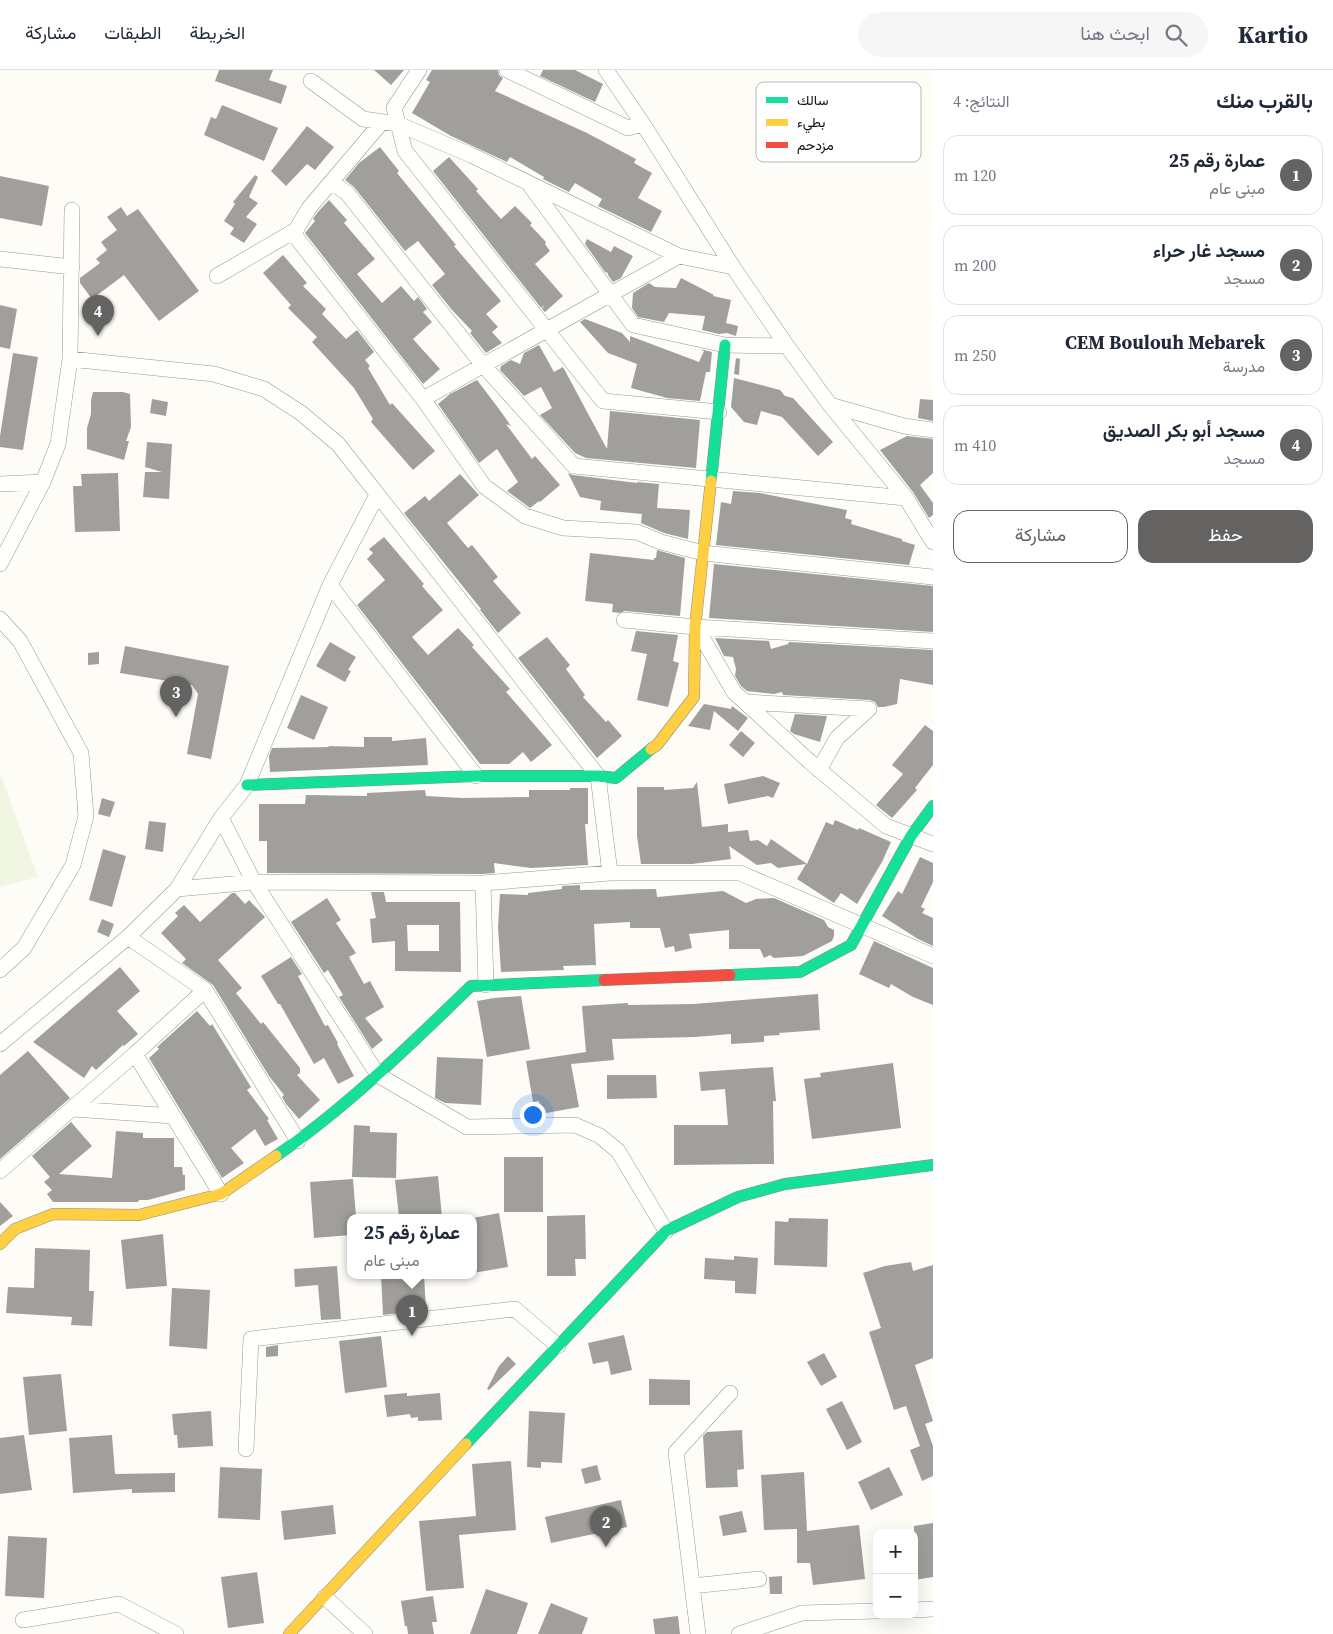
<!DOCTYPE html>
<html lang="ar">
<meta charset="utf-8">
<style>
:root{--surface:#fff;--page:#f6f6f7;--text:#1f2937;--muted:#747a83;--line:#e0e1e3;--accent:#646362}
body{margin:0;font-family:"Source Serif 4",Vazirmatn,serif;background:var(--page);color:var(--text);direction:rtl}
.controls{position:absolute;right:15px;bottom:15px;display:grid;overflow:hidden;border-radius:10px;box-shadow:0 5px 20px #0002}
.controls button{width:45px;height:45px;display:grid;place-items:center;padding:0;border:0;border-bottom:1px solid var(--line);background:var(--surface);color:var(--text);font:25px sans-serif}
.you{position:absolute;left:532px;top:1044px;width:18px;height:18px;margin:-12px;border:4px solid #fff;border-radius:50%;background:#1a73e8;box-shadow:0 0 0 8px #1a73e833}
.badge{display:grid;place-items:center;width:32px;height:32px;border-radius:50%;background:var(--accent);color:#fff;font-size:16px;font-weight:700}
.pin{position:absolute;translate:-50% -41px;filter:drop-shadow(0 1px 2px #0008)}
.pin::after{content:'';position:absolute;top:26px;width:18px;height:15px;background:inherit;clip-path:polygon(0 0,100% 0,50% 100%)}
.popup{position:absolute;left:347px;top:1144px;width:130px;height:65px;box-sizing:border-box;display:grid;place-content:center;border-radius:10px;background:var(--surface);filter:drop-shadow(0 1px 4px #0005);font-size:16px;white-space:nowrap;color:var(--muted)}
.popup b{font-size:19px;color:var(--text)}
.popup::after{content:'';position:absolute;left:50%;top:100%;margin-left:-10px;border:10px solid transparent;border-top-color:var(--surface)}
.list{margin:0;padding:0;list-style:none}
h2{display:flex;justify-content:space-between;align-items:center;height:65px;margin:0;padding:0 20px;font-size:21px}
h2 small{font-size:16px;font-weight:400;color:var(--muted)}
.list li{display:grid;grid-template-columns:32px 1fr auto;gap:15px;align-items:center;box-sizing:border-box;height:80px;margin:0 10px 10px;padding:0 10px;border:1px solid var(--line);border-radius:15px}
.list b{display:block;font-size:19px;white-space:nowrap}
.list p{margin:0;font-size:16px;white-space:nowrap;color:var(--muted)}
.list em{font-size:16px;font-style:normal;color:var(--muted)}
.actions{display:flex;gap:10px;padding:15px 20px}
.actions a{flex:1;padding:11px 0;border:1px solid var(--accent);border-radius:15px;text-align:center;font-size:18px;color:var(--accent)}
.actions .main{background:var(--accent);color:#fff}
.icon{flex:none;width:28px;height:28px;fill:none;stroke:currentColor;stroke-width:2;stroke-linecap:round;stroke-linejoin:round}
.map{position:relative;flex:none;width:933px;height:1564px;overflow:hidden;direction:ltr}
header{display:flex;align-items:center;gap:30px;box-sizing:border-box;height:70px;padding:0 25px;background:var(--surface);border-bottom:1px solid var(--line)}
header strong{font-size:24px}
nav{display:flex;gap:28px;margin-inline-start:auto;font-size:18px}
.search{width:350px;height:45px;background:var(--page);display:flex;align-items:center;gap:12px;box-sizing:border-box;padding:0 18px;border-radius:28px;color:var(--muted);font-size:19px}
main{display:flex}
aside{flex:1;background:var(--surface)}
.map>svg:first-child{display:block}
.pitch{fill:#f0f6e1}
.building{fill:#a19f9c;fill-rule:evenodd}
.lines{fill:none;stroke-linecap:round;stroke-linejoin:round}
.street-casing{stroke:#979795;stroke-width:16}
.fast-casing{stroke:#8e8d8b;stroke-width:12}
.slow-casing{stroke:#8e8d8b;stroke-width:12}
.jam-casing{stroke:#8e8d8b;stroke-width:12}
.street{stroke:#fffffe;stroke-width:15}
.fast{stroke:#16e098;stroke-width:11}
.slow{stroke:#ffcf43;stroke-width:11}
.jam{stroke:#f24e42;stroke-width:11}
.key{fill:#fff;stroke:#b8b8b8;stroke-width:1}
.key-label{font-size:14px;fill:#111}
</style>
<header>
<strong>Kartio</strong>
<div class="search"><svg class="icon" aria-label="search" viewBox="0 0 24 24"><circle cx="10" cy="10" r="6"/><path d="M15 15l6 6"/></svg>ابحث هنا</div>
<nav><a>الخريطة</a><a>الطبقات</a><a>مشاركة</a></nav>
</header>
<main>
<aside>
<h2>بالقرب منك<small>النتائج: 4</small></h2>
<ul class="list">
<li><span class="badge">1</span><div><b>عمارة رقم 25</b><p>مبنى عام</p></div><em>120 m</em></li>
<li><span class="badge">2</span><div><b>مسجد غار حراء</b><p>مسجد</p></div><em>200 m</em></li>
<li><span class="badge">3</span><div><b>CEM Boulouh Mebarek</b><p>مدرسة</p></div><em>250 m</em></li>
<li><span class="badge">4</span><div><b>مسجد أبو بكر الصديق</b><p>مسجد</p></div><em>410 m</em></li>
</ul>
<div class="actions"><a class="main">حفظ</a><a>مشاركة</a></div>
</aside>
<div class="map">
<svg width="933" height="1564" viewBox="0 0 933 1564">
<rect width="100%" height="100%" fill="#fdfcf7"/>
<path class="pitch" d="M1 706 38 807 0 817V707Z"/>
<path class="building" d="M219 0H273L269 10 287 16 281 34 215 11Z
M374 0H404L391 15Z
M432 0H498L499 5 503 8 495 21 587 63 636 89 634 93 652 103 638 128 662 141 651 162 598 136 602 129 575 113 569 122 543 109 544 107 510 87 507 92 451 66 412 43 430 12 426 10Z
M543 0H575L603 14 595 32 540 6Z
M222 35 278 58 264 91 204 65 211 47 216 49Z
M307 56 334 77 315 100 307 94 286 116 271 101Z
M380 77 399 101 397 103 456 175 454 176 501 231 486 244 498 257 492 262 502 273 486 283 470 263 472 261 452 240 432 215 445 204 418 171 405 181 354 117 345 110 359 93Z
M449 87 478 119 476 121 501 149 515 136 532 153 530 155 546 172 545 174 550 181 535 194 563 226 545 242 542 239 544 235 541 238 538 234 433 101Z
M255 105 258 107 249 127 258 133 246 147 257 154 244 173 230 164 234 158 224 151 235 134 233 132Z
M0 106 49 116 42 156 0 148Z
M329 130 347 150 344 153 375 189 357 204 382 233 401 216 414 231 418 227 427 239 423 242 432 252 413 269 440 299 423 314 305 163 315 151 313 149 317 143Z
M121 137 127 146 138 139 199 221 159 251 124 205 92 229 80 213V208L100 193 96 189 107 180 101 172 117 160 107 147Z
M587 169 611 182 614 176 633 186 621 208 613 212 608 205V203L605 202 585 174Z
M283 185 307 213 303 216 326 239 322 244 346 269 357 260 374 282 365 290 370 296 368 298 390 335 392 333 435 381 413 400 371 352 373 349 354 318 312 272 317 267 288 238 291 235 263 203Z
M681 208 714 225 713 226 731 230 726 253 738 256 736 266 727 263 719 264 702 260 705 246 669 243 664 252 638 247 632 238 633 223 649 213 655 217 676 218Z
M0 235 17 239 10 279 0 277Z
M585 249 622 263 630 272V266L699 292 704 281 700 279 712 282 710 302H706L700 331 667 328 631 318 637 294 608 283 580 252Z
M539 275 554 302 563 297 607 379 610 341 700 350 696 398 586 388 575 383 540 345 552 338 541 317 524 326 500 300 501 296 511 290 520 294 524 283Z
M13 283 38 287 23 380 0 377V366Z
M736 288 740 289 739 305 734 304Z
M734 308 780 320 785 326 793 328 833 372 818 386 782 347 761 341 757 355 744 352 731 337Z
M477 310 499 339 511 356 506 354 532 389 535 386 560 415 540 432 539 431 530 438 507 421 518 412 497 379 479 393 438 334 450 324Z
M93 322H123L130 324 131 357 126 371H129L124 390 87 379V358L91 344V330Z
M152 329 168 332 166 346 150 343Z
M920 329 933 330V351L918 348Z
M907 366 933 369V403L920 415 933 433V445L929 448 913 422 880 380Z
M147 372 172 374 169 429 143 427 145 402H162L145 397Z
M118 403 120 461 75 462 73 416H82L81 404Z
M568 403 573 405 637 413V412L659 414 657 438 690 440 688 469 664 463 641 453 642 444 600 440 601 431 580 427Z
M460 404 479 425 447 453 468 478 472 475 498 507 493 511 521 543 498 563 480 540 481 539 404 443 425 426 429 431Z
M733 421 760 423 847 440 845 448 852 450 851 454 902 469V471L915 475 909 495 716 475 721 432 731 434Z
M384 467 424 514 422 516 443 540 412 567 428 585 458 558 474 575 472 577 510 619 506 622 552 675 531 692 523 682 509 694H480L357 535 385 510 367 489 373 483 369 479Z
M657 480 685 488 680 546 625 541 619 543 612 542 613 534 585 531 590 483 654 490V488H656Z
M714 494 933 516V562L709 548Z
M636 561 678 565 673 591 679 593 668 637 637 630 647 584 631 581Z
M547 567 570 595 566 599 585 625 583 627 606 652 608 650 622 666 597 688 518 588Z
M715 568 769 571 771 579 788 574 789 572 933 580V615L900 609 897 634 884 637H878L875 632 870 630 783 625 782 622 774 624 747 621 741 616 735 606 736 599 733 587 724 586Z
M330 572 356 587 348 600 351 601 345 612 316 596Z
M125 576 229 596 211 689 187 684 198 624 192 615 120 603Z
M99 582V594L88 595V583Z
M301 625 328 637 314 670 287 658Z
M704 634 731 639 732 636 748 648 738 661 714 641 710 660 688 656Z
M795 644 827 646 820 672 794 664 790 661Z
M925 655 933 661V695L915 718 917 720 892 748 876 735 903 704 892 695Z
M741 661 755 673 743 687 729 675Z
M364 667H392V671L426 668 428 695 270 702 269 686 272 678 330 677 327 676 364 677Z
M763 706 780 713 773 728 768 726 728 734 724 714Z
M697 712 702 757 728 754V762L748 760 750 771 758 770 767 776 771 769 807 794 826 752 833 755 835 750 858 760 859 758 891 772 882 792 857 834 841 823 834 833 797 809 806 794 778 798 771 793 757 795 729 776 731 789 692 794H641L637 766V717H664V720L693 718Z
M570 718H588V754H585L588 795 531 798 494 793 495 803 483 804 267 803V771H259V734H305L306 725 367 726V723L425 720 426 726 462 728 529 727V720H570Z
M102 728 115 732 110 747 98 744Z
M149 751 166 753 163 782 145 779Z
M103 779 126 786 112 837 89 830Z
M920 787 933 793V812L921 837 925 839 922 843 933 848V876L918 869 882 846 898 821 902 824Z
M580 815V820L656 819 657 827 723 821 746 833 756 829 774 828 824 850 828 857 834 860V866L832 871 803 886 774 888 770 885 764 888 760 879H729V860L689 864 692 878 675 882 674 876 665 878 660 858H630V852L594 854 596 895 563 896 564 900 501 902 498 857 500 824 528 825V823L562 819V816Z
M371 822H384L386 832H460L461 902 395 901V871L372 873 370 849 376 848ZM407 855H439V881H408Z
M232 823H235L245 834 249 830 265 847 218 890 242 918 236 923 261 954 263 952 300 998V1003L297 1005 320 1030 299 1049 286 1034 282 1027 284 1025 269 1006 213 915 182 893 186 889 161 863 178 846 175 843 184 835 200 852Z
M327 828 341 850 336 853 356 883 349 887 364 914 370 911 384 937 365 948 383 970 372 979 339 927 343 925 328 900 324 903 291 852Z
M102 849 114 854 109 867 97 862Z
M874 871 933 898V935L913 927 891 914 889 918 859 904Z
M291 887 302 904 298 906 325 956 328 955 338 973 337 974 354 1006 338 1014 324 988 314 994 280 934H278L261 906Z
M120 897 140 921 117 941 138 964 124 976 123 975 96 1000 92 996 84 1008 33 972Z
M818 924 820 960 779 963 780 965 764 966V972L731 974V964L695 967 612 969 614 990 571 994 579 1037 541 1044 539 1031 533 1032 526 991 586 982 582 936 628 933V935L694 934Z
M521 926 530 979 487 987 477 931 494 928Z
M197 941 210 956 212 954 251 1017 247 1020 269 1049 267 1050 278 1069 265 1076 255 1059 231 1078 244 1093 222 1108 149 988 159 979 157 977Z
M28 981 70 1028 0 1089V1005Z
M437 987 483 989 481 1035 445 1033 435 1028Z
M893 993 901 1058 812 1069 804 1009 821 1007 820 1003Z
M773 997 776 1031H773L774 1094 674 1095V1055H728L725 1019 701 1021 699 1002Z
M607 1005H656L657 1028 607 1029Z
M71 1052 92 1076 59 1104 112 1108 116 1061 143 1063V1068H174V1097H182L183 1105H185V1120L148 1130H139L138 1132H53L47 1124 52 1120 44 1112 50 1107 32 1086Z
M354 1055 370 1056V1062L397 1063 396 1108 352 1107Z
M504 1087H543V1142H504Z
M438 1106 442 1147H399L395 1110Z
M353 1109 356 1147H351V1165L314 1168 310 1112Z
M0 1132 13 1146 0 1156Z
M499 1143 508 1197 473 1203V1148Z
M585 1145 586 1189H575L576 1206H547V1146Z
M789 1148 828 1149 827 1197 774 1195 775 1151 788 1152Z
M163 1164 167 1216 126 1219 121 1170Z
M35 1178 90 1180 89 1221H94L92 1256 71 1255 72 1247 6 1243 8 1217 34 1218Z
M734 1186 758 1188 756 1224 735 1223V1211L704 1209 705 1188 734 1190Z
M911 1192 913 1201 933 1195V1288L915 1295 933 1351 925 1354 933 1376V1406L922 1411 910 1380 920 1376 906 1336 894 1340 869 1262 881 1258 863 1203 885 1196Z
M337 1196 341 1249 321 1250 318 1215 295 1217 294 1199Z
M381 1205H424L426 1240 383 1245Z
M172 1218 210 1220 207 1279 169 1276Z
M624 1265 632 1300 611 1305 608 1291 593 1294 588 1273Z
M381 1266 387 1317 345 1323 339 1271Z
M278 1275V1286L266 1287V1277Z
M824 1283 837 1307 821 1316 807 1292Z
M508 1286 516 1294 489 1320 487 1319 499 1296Z
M61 1304 67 1361 29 1365 23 1307Z
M649 1309 690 1310V1335H649Z
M407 1323V1326L440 1323 442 1350 418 1351V1347L411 1348 410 1344 387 1347 384 1325Z
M842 1331 862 1372 847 1380 826 1339Z
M211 1341 213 1376 178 1378 177 1365H174L172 1344Z
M529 1341 565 1343 562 1393 541 1392V1398L527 1397Z
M742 1360 744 1399 737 1400 738 1417 706 1418 703 1366 707 1362Z
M24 1365 32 1420 0 1424V1368Z
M112 1365 115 1404 175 1403V1422L132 1423V1419L73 1423 69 1368Z
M511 1391 516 1460 459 1465 464 1518 426 1521 419 1451 476 1446 472 1394Z
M597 1395 601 1410 585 1414 581 1399Z
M220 1397 262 1399 260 1450 218 1448Z
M889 1397 903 1425 871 1440 858 1412Z
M804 1402 807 1461 859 1455 865 1509 813 1515 810 1493H797V1459L764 1460 761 1405Z
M621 1430 627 1457 551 1473 545 1447Z
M333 1435 336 1464 284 1470 281 1441Z
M742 1441 747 1462 723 1466 719 1446Z
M933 1453V1507L914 1510V1456Z
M8 1466 47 1468 44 1528 5 1526Z
M257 1502 264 1553 228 1558 221 1507Z
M782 1506V1524H770L769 1507Z
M486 1519 528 1533 517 1564H470Z
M433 1526 437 1552H432L434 1564H408L407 1556H405L401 1531Z
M551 1533 588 1548 582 1564H538Z
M678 1546 680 1564H655L653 1549Z"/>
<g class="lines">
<defs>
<path id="street" d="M419 0 394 38 405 81 603 331 719 342
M507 0 628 58 643 54
M606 0 643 54 733 197 787 276 830 335 904 356 933 360
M311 11 363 49 398 54 471 85 679 186 733 197
M331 112 347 123 483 295 574 396 906 428
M529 114 633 255 725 275 787 276
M292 162 423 329 484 416 525 446 563 458 637 462 661 472 703 483 933 507
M0 189 72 197
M217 206 296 160 309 138 382 52
M70 289 214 304 264 319 301 343 338 374 598 706 610 803
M423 329 679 186
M830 335 906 428 933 472
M0 414 43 412
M0 494 43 412 58 374 70 289 72 140
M330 515 476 706
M0 549 20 571 81 683 86 746 73 795 24 878 0 900
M624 550 695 557 933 571
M696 557 734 622 810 692 886 756 933 774
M745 632 869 639 837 668 819 700
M221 748 254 812 378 1005 467 1057 575 1055 600 1066 618 1081 666 1161
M483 813 486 915
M177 819 254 812 483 813 610 803H740L933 886
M128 867 205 920 298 1071
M0 974 128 867 177 819 221 748 247 715 330 515 377 425
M135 984 221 1124
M73 1039 173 1046
M0 1101 135 984 205 920
M246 1379 251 1269 515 1239 558 1276
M692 1516 759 1509
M325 1527 365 1564
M914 1540 933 1539
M23 1550 119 1534 176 1564
M698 1564 676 1382 730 1323
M739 1564 802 1543 877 1541"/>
<path id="fast" d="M711 411 725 275
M247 715 476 706H598L616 708 651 679
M730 905 800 902 851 875 911 766 933 736
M276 1086C347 1037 409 976 471 916L604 910
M466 1374 666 1161 738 1127 785 1114 933 1095"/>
<path id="slow" d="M651 679 657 675 694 627 695 557 711 411
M0 1174 15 1159 53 1144 139 1145 221 1124 276 1086
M289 1564 466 1374"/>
<path id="jam" d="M604 910 730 905"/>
</defs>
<use href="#street" class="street-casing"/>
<use href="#fast" class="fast-casing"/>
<use href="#slow" class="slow-casing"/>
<use href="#jam" class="jam-casing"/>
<use href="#street" class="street"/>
<use href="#fast" class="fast"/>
<use href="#slow" class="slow"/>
<use href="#jam" class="jam"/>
</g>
<rect x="756" y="12" width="165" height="80" rx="8" class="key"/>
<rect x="766" y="27" width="22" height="6" fill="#16e098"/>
<rect x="766" y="49" width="22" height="7" fill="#ffcf43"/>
<rect x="766" y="72" width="22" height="6" fill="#f24e42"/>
<g class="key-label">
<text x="797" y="35">سالك</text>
<text x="797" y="57">بطيء</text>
<text x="797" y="80">مزدحم</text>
</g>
</svg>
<div class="controls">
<button>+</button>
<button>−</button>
</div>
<div class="you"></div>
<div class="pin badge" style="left:412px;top:1266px">1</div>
<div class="popup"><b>عمارة رقم 25</b>مبنى عام</div>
<div class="pin badge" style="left:606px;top:1477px">2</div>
<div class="pin badge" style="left:176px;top:647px">3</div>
<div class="pin badge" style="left:98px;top:266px">4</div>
</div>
</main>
